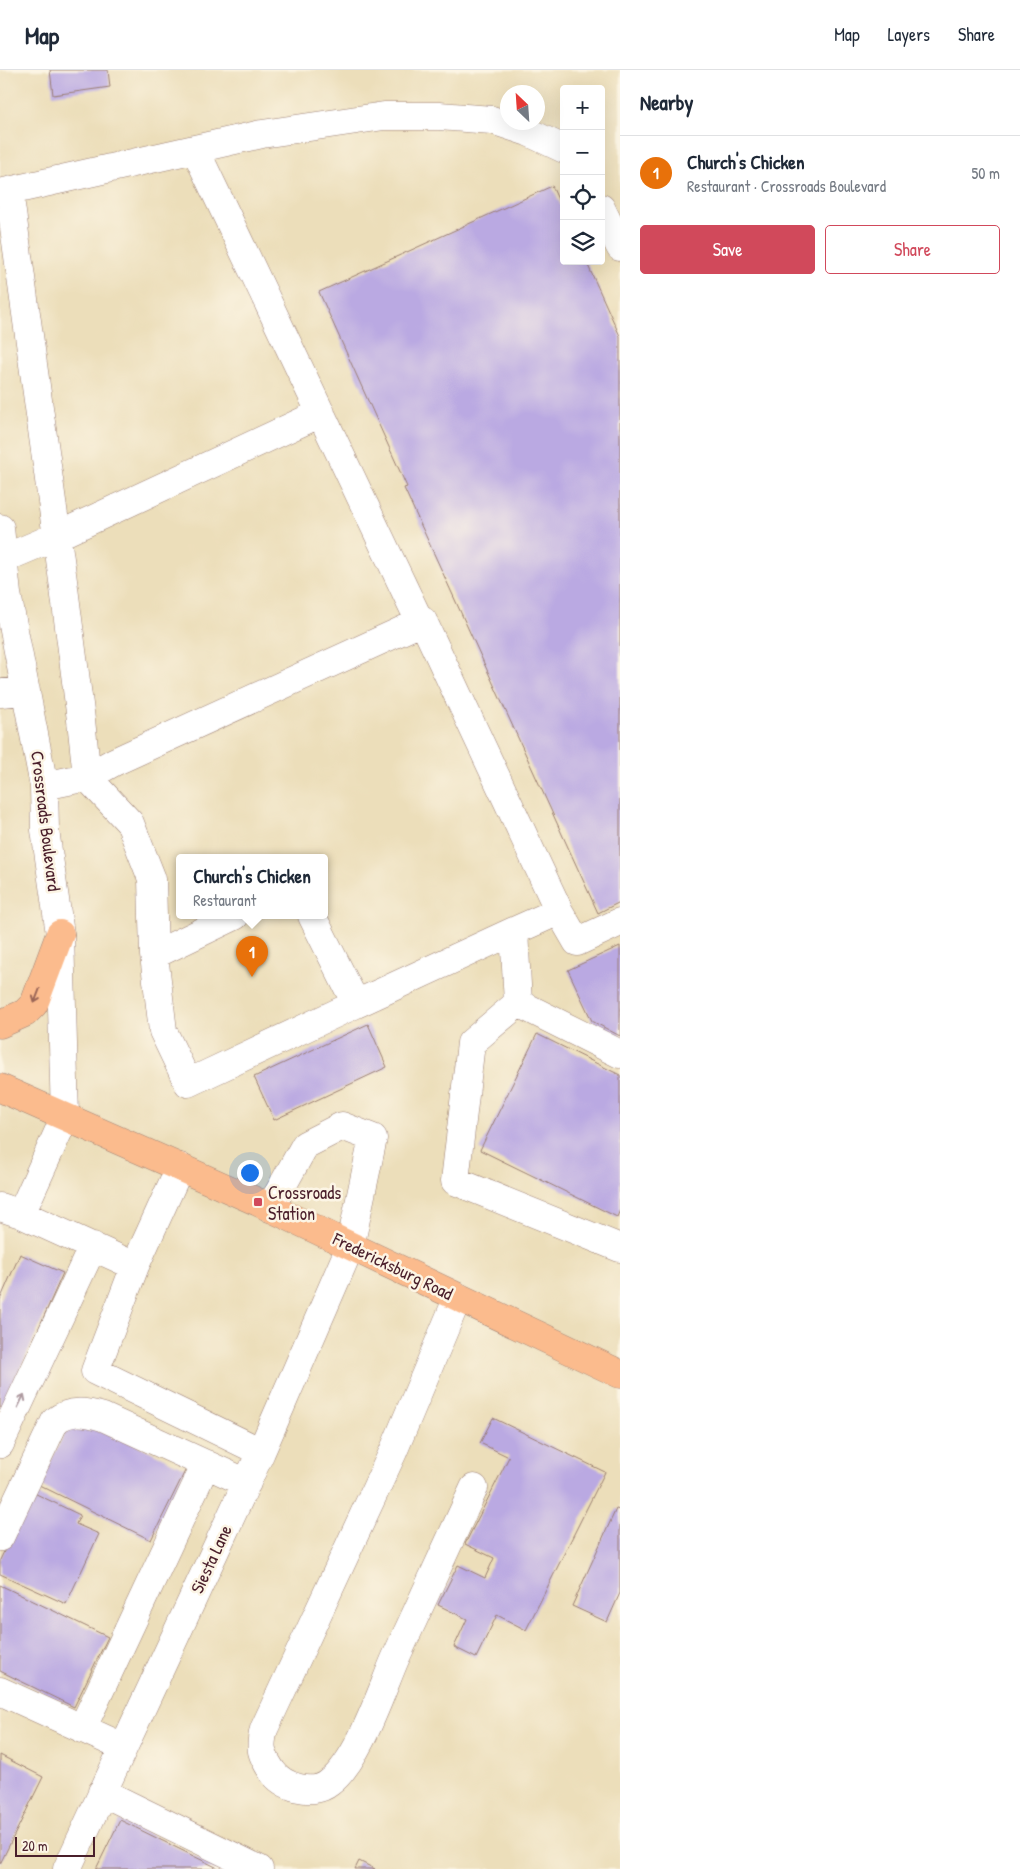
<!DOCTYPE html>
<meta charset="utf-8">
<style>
:root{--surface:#fff;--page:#f2f2f3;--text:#1f2937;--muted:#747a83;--line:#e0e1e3;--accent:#d1495b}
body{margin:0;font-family:"Patrick Hand",sans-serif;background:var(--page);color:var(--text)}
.controls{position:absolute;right:15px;top:15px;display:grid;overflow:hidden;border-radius:5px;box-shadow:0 5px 20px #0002}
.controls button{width:45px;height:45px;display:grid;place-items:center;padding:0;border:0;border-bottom:1px solid var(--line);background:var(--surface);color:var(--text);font:25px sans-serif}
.compass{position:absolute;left:500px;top:15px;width:45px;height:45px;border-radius:50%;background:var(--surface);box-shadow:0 5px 20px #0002;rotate:335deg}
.scale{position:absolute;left:15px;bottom:12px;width:80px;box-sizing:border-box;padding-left:5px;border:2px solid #4a1f2b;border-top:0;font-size:14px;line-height:18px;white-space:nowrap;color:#4a1f2b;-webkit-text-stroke:4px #fcf5e5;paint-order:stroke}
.you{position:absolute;left:249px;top:1102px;width:18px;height:18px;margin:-12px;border:4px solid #fff;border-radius:50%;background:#1a73e8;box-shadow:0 0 0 8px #1a73e833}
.badge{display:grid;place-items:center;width:32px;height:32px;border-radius:50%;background:var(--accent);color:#fff;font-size:16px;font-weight:700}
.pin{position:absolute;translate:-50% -41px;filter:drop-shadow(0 1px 2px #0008)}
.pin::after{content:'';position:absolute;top:26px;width:18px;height:15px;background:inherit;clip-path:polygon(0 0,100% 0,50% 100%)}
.popup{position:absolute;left:176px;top:784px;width:152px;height:65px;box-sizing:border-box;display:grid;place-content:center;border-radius:5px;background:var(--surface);filter:drop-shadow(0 1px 4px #0005);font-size:16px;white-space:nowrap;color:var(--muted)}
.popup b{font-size:19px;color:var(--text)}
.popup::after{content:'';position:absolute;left:50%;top:100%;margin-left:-10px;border:10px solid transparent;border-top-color:var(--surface)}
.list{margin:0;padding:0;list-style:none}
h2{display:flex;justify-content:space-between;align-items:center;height:65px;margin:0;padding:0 20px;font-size:21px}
h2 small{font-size:16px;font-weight:400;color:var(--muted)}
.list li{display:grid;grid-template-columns:32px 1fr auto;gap:15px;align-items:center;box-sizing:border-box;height:75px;padding:0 20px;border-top:1px solid var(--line)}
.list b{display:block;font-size:19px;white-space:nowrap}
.list p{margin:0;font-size:16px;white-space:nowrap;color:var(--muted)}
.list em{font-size:16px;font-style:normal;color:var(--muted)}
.actions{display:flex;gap:10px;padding:15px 20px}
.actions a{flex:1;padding:11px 0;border:1px solid var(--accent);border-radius:5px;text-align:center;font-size:18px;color:var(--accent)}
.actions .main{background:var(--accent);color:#fff}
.icon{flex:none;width:28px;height:28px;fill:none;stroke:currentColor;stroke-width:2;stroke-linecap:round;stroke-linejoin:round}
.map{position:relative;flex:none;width:620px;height:1799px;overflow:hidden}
header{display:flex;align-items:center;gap:30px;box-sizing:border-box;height:70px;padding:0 25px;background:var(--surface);border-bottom:1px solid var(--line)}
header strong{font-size:24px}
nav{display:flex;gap:28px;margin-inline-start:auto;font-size:18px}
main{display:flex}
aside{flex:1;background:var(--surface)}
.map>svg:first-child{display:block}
.building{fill:#baa9e2}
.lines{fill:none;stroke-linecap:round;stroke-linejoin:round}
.minor-casing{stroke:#9b7e72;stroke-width:29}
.major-casing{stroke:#9b7e72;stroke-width:29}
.minor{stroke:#fff;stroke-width:28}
.major{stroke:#fbbb8d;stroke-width:28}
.oneway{stroke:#9a6557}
.oneway2{stroke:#ae9aa0}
.poi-dot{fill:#d1495b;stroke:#fcf5e5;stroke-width:2}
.labels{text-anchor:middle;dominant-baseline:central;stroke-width:5;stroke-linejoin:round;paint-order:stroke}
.street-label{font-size:18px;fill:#4a1f2b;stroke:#fcf5e5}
.poi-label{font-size:18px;fill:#4a1f2b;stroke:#fcf5e5;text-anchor:start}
</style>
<header>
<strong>Map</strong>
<nav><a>Map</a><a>Layers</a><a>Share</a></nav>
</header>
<main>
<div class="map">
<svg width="620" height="1799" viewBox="0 0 620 1799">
<rect width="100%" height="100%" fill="#fcf5e5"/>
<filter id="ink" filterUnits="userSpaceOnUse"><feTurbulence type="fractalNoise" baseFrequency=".02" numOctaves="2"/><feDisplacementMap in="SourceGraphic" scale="10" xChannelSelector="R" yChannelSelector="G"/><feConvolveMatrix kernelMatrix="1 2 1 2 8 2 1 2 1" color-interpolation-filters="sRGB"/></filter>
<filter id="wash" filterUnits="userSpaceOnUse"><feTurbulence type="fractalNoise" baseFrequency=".0096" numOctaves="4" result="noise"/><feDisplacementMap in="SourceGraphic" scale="20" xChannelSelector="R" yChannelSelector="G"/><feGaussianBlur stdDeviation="1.12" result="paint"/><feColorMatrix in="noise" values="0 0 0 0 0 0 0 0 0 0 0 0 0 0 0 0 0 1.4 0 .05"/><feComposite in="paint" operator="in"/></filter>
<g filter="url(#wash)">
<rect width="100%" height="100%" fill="#ecdeba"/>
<g id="blocks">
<path class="building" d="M50 0H108L110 17 53 25Z
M552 116 564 143V191H586L620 266V832L598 843 404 418 407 417 319 222Z
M620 876V966L592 951 568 900Z
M368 954 387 997 274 1050 254 1007Z
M537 964 620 1005V1140L617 1147 480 1080Z
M20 1184 63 1203 3 1339 0 1337V1230Z
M74 1344 186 1399 151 1470 39 1415Z
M493 1348 605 1402 526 1560 497 1545 476 1588 454 1577 467 1549 438 1535 458 1495 485 1508 494 1488 465 1474 509 1387 480 1373Z
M32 1422 80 1445 76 1454 99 1464 66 1534 0 1504V1490Z
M616 1439 620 1440V1523L607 1552 572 1536Z
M0 1515 108 1567 74 1637 0 1601Z
M0 1685 43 1707 0 1794Z
M120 1750 220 1799H96Z
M359 1791 375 1799H355Z"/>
</g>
</g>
<g filter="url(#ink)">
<use href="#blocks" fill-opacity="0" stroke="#9b7e72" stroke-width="1"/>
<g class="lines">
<defs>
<path id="minor" d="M195 79 262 64 384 46H439L492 50 528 62 564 79
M9 121 64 518 81 650 87 707 114 692 423 551 559 841 514 861
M0 123 195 79 420 552
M601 138 620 177
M0 458 7 524 44 716 45 760 60 864 65 1047 21 1144 0 1137
M3 489 57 466 321 343
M0 623 26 621
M44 716 87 707 130 753 152 809 154 885 235 846
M559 841 577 872 620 852
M312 846 356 934 514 861 518 933 471 973 455 1111 620 1178
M154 885 163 961 188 1013 356 934
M518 933 620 984
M180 1097 135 1196 95 1301 261 1382
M21 1144 135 1196
M458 1227 393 1382 264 1659C259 1679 261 1684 272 1701 283 1717 313 1726 329 1713 359 1691 381 1621 396 1587 422 1530 448 1474 474 1418
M0 1374 93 1176
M0 1467 55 1351C70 1339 86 1342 103 1347L247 1413
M0 1621 123 1677
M82 1659 206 1394
M102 1722 259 1799
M67 1799 261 1382 350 1177 373 1068 342 1056 305 1075 270 1138"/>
<path id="major" d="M0 954 25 943 34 934 60 864
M0 1018 258 1132 620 1304"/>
</defs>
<use href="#minor" class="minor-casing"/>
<use href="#major" class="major-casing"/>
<use href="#minor" class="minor"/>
<use href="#major" class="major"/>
</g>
<defs><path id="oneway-shaft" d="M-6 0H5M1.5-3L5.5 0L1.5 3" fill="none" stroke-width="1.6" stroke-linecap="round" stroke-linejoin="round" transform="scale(1.25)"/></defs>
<use class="oneway" href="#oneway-shaft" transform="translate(37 926) rotate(111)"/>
<use class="oneway2" href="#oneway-shaft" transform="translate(21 1331) rotate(-64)"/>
</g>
<rect class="poi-dot" x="253" y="1127" width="10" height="10" rx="2.5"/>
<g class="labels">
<g class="street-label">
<text transform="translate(46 751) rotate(83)">Crossroads Boulevard</text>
<text transform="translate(393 1196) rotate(26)">Fredericksburg Road</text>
<text transform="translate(211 1489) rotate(-65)">Siesta Lane</text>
</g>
<g class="poi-label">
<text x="268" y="1122">Crossroads<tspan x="268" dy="21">Station</tspan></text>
</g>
</g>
</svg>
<div class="controls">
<button>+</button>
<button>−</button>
<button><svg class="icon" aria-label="locate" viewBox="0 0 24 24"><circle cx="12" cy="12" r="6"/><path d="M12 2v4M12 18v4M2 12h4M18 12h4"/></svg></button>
<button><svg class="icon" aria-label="layers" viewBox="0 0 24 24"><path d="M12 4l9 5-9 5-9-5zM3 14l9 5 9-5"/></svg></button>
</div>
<svg class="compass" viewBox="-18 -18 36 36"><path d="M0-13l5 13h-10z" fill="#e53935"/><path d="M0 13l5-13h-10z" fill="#747a83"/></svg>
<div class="scale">20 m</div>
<div class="you"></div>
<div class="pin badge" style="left:252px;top:907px;background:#e8710a">1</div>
<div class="popup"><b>Church's Chicken</b>Restaurant</div>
</div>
<aside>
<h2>Nearby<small></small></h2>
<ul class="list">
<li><span class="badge" style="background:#e8710a">1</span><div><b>Church's Chicken</b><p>Restaurant · Crossroads Boulevard</p></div><em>50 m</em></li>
</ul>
<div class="actions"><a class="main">Save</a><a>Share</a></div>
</aside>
</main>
